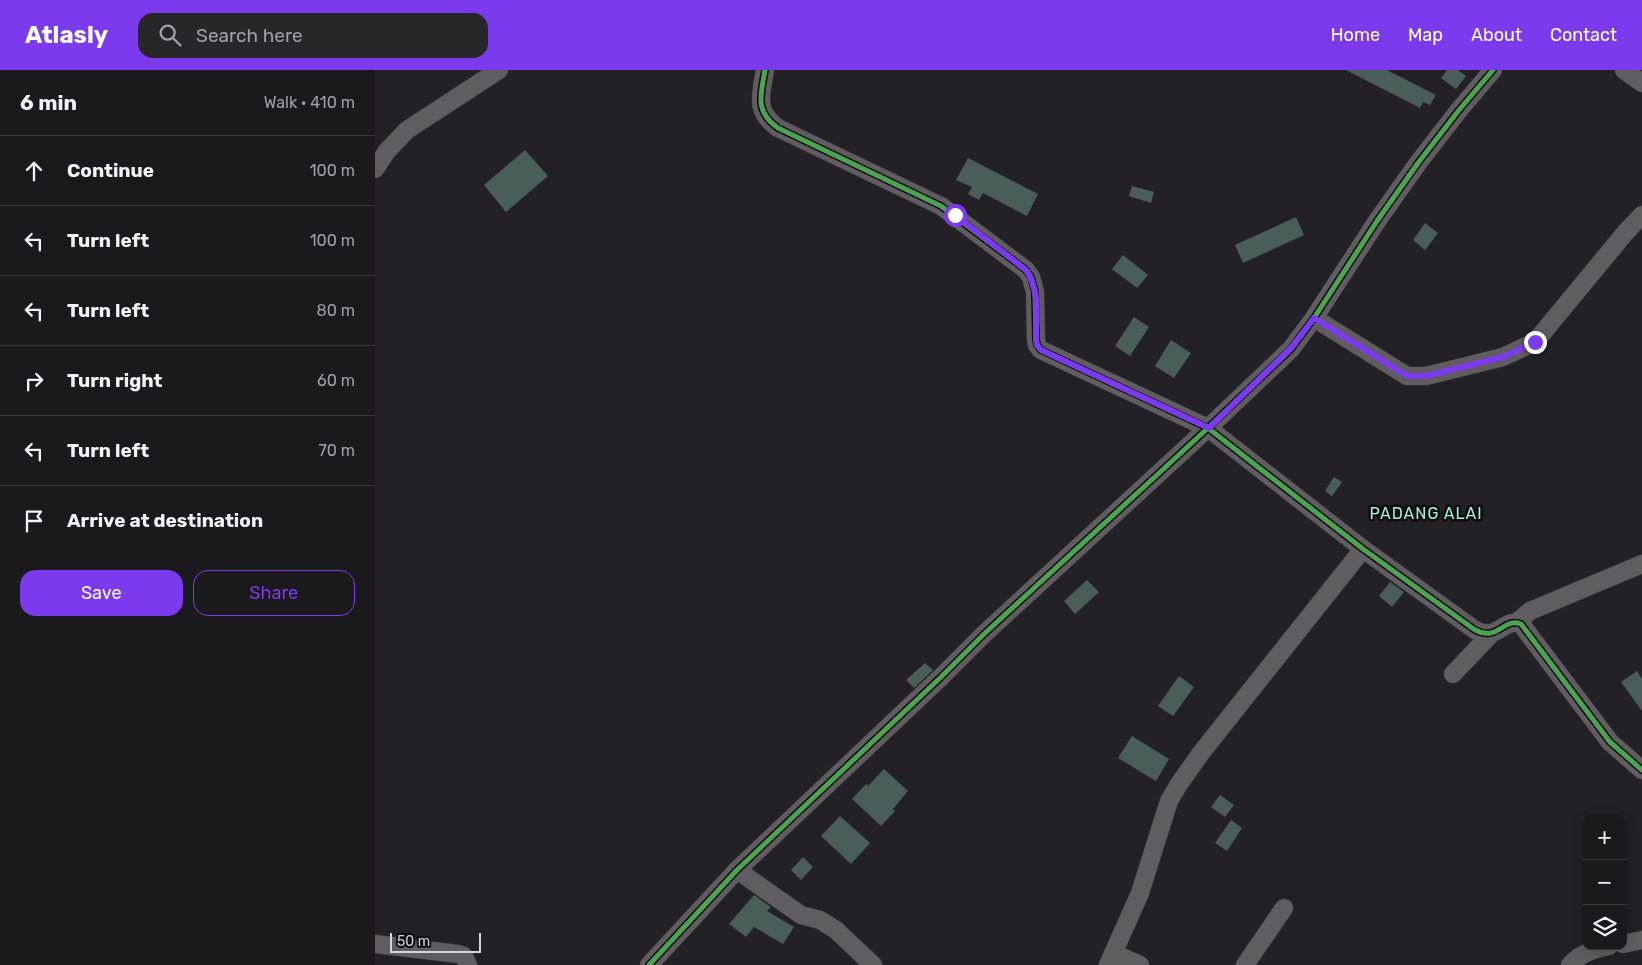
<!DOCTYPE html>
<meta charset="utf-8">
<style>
:root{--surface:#1a191c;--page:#272629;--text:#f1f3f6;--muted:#9fa0a3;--line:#38383b;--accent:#7c3aed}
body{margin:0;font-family:Rubik,sans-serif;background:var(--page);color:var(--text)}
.controls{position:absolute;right:15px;bottom:15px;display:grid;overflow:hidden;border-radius:10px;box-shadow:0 2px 12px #0003}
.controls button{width:45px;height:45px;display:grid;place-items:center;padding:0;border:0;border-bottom:1px solid var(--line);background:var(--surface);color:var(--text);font:25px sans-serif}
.scale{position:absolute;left:15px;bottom:12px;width:91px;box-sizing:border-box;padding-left:5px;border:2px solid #d6d4d8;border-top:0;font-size:14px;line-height:18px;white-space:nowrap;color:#d6d4d8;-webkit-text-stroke:4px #0c0a0d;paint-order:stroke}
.stop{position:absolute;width:15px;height:15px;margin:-11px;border:4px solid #7c3aed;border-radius:50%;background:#fff}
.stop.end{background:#7c3aed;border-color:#fff;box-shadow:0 1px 5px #0008}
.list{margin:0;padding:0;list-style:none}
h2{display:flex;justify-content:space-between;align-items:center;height:65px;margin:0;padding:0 20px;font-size:21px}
h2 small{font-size:16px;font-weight:400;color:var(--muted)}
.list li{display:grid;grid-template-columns:32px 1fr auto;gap:15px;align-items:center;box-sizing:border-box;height:70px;padding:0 20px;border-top:1px solid var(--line)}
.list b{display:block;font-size:19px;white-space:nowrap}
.list em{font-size:16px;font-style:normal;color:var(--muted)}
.actions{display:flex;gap:10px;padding:15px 20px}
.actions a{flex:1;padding:11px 0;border:1px solid var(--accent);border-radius:15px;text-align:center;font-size:18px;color:var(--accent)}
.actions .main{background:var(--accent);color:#fff}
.icon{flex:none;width:28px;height:28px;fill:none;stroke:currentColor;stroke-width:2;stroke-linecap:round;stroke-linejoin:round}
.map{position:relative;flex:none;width:1267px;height:895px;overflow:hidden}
header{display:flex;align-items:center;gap:30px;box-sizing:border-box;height:70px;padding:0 25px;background:var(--accent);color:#fff}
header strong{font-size:24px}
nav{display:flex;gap:28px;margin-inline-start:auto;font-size:18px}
.search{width:350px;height:45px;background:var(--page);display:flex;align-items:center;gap:12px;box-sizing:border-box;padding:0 18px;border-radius:15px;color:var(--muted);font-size:19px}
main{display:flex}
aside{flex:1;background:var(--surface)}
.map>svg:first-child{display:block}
.building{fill:#4a5e59}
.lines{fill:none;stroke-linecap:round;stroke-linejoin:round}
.minor-casing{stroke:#3d3b3e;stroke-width:19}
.minor{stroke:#5f5d60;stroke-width:18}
.cycleway-casing{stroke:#0c0a0d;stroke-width:8}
.cycleway{stroke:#4ca352;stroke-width:5}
.route{stroke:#7c3aed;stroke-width:6}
.labels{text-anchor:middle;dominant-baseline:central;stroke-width:5;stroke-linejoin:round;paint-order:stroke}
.quarter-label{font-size:16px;letter-spacing:1px;fill:#9cf8d7;stroke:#0c0a0d}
</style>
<header>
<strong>Atlasly</strong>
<div class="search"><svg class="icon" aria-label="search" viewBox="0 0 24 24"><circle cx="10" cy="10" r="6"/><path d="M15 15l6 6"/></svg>Search here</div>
<nav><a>Home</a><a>Map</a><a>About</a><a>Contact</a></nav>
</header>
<main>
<aside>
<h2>6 min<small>Walk · 410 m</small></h2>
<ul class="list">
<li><svg class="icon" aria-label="ahead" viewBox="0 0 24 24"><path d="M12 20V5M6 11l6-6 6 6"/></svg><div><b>Continue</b></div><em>100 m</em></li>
<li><svg class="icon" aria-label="left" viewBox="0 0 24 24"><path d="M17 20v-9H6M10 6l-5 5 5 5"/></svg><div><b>Turn left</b></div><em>100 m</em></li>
<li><svg class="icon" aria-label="left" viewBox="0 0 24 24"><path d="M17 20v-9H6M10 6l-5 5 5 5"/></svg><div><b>Turn left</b></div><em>80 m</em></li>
<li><svg class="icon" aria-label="right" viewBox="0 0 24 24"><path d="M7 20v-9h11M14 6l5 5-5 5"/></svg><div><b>Turn right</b></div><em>60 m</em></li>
<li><svg class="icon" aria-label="left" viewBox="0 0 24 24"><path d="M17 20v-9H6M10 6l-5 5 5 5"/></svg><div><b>Turn left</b></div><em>70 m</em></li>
<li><svg class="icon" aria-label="arrive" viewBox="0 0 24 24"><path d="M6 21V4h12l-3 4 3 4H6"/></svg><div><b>Arrive at destination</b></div></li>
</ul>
<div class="actions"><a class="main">Save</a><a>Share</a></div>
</aside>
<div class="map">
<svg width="1267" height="895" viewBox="0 0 1267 895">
<rect width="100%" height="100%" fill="#232125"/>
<path class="building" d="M971 0H1012L1061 25 1055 35 1048 32 1045 38Z
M1072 0H1083L1091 6 1081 19 1066 8Z
M150 80 173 106 131 142 109 115Z
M593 88 663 124 652 146 608 123 604 130 593 124 597 117 581 110Z
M757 116 779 122 776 133 754 126Z
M921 147 929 165 868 193 860 175Z
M1050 153 1063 163 1050 180 1038 170Z
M748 185 773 205 762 218 737 199Z
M759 247 774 257 755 286 740 276Z
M796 270 816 283 799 308 780 296Z
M959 407 967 412 957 426 950 421Z
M712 510 724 522 700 544 689 531Z
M1015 512 1029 522 1017 537 1004 526Z
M550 593 558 600 539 618 531 610Z
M1262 601 1267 609V641L1246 612Z
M804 606 819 617 798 646 783 636Z
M757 666 794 689 781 711 743 688Z
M509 699 533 721 518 739 520 741 506 756 477 729 491 714 493 716Z
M845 725 859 735 850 747 836 737Z
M465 746 495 773 476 794 446 766Z
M856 750 867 758 852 781 840 773Z
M428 787 438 797 426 810 416 800Z
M379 825 396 837 392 841 419 857 408 874 379 857 371 867 354 854Z"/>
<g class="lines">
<defs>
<path id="minor" d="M390 0C386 25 379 41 403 58L566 136 651 200 656 207 660 222 661 269 662 275 666 280 833 358 988 479 1100 560C1124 572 1128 547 1146 554L1235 672 1267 700
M1249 0 1267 13
M0 99 12 81 32 60 124 0
M939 248 1032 306H1051L1128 287 1160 272 1250 163 1267 145
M1142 552 1155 541 1267 494
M1078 604 1116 564
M362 800 426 845 445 850 461 860 498 895
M0 874 83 884 89 886 93 895
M1248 874 1267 870
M738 883 765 895
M274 895 362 800 566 607 609 564 833 358 916 279 939 248 1002 151 1043 93 1084 40 1118 0
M733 895 765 823 794 731 804 714 826 683 988 479
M870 895 909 838
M1195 895C1206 883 1219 879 1234 876"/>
</defs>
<use href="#minor" class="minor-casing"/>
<use href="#minor" class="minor"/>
<defs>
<path id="cycleway" d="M390 0C386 25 379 41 403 58L566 136 651 200 656 207 660 222 661 269 662 275 666 280 833 358 988 479 1100 560C1124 572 1128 547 1146 554L1235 672 1267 700
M274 895 362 800 566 607 609 564 833 358 916 279 939 248 1002 151 1043 93 1084 40 1118 0"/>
</defs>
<use href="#cycleway" class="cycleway-casing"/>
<use href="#cycleway" class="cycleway"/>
</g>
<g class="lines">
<path class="route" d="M580 145 651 200C665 220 661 246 661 269L662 275 666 280 834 358 916 278 939 248 1032 306H1051L1128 287 1160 272"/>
</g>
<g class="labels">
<g class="quarter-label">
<text x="1051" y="443">PADANG ALAI</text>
</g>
</g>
</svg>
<div class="controls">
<button>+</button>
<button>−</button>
<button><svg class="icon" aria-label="layers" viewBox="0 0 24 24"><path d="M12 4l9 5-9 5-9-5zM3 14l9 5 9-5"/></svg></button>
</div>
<div class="scale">50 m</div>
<div class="stop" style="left:580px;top:145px"></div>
<div class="stop end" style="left:1160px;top:272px"></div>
</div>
</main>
